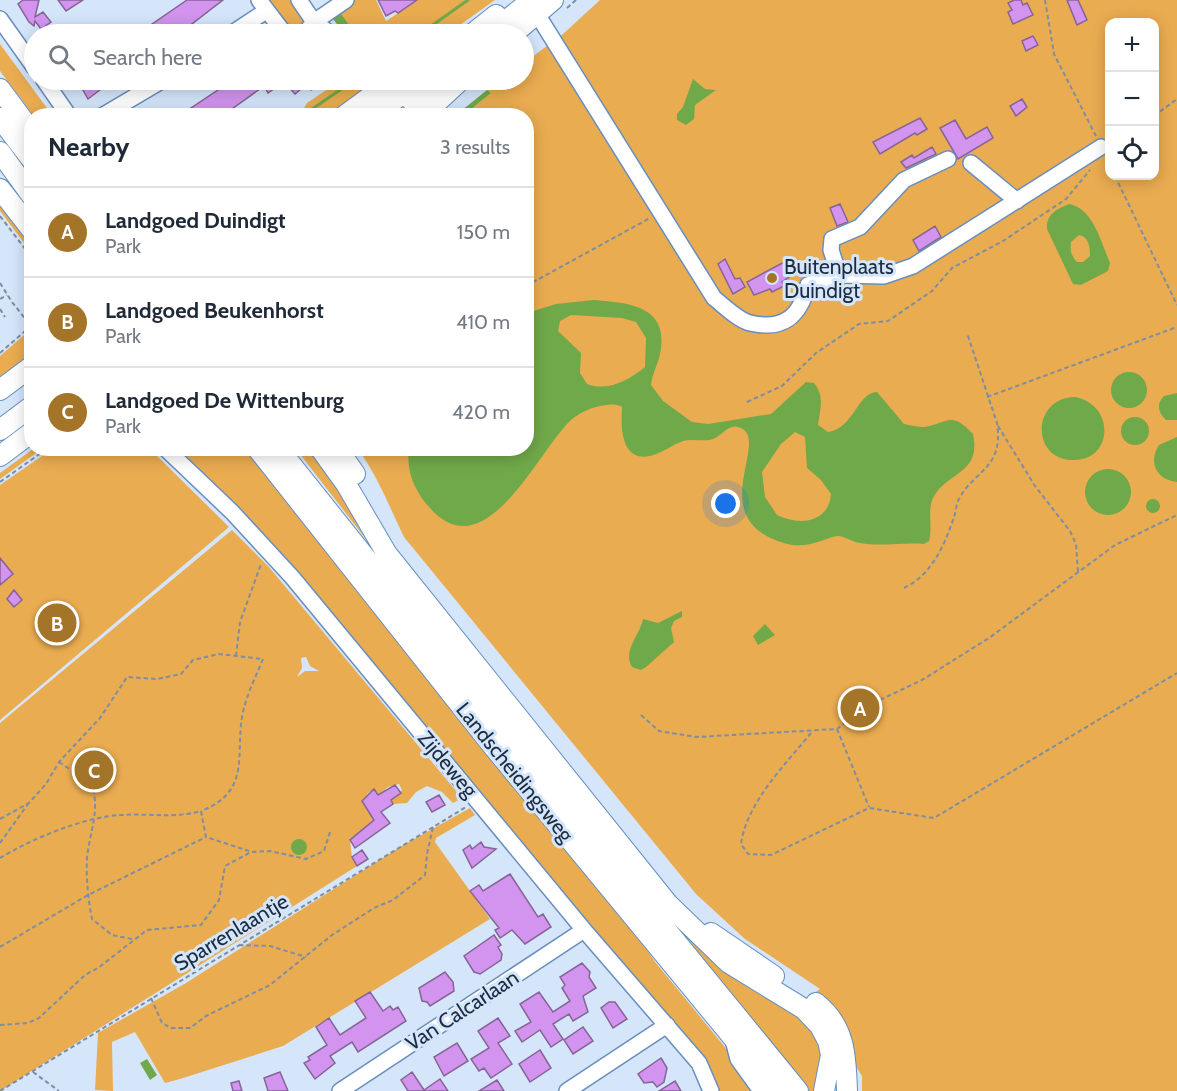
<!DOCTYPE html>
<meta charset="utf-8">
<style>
:root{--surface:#fff;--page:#f2f2f3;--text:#1f2937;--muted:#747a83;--line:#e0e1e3;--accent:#a47429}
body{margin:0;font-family:Cabin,sans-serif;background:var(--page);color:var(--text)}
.controls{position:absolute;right:18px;top:18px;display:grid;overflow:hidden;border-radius:12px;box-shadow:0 3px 15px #0003}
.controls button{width:54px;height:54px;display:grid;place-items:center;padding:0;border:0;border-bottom:2px solid var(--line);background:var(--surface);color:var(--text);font:30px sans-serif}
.you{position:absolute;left:726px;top:504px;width:21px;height:21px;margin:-15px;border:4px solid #fff;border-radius:50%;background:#1a73e8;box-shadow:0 0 0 9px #1a73e833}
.badge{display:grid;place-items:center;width:39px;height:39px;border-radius:50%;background:var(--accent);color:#fff;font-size:20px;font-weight:700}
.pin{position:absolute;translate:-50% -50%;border:3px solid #fff;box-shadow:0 2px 6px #0006}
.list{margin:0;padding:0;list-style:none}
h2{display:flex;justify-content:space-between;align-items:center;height:78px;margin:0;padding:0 24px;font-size:26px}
h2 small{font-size:20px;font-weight:400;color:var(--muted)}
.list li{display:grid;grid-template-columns:39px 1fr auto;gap:18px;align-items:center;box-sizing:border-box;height:90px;padding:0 24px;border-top:2px solid var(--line)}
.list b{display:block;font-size:22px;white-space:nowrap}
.list p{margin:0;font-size:20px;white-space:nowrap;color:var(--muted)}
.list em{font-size:20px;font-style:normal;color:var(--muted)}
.icon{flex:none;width:33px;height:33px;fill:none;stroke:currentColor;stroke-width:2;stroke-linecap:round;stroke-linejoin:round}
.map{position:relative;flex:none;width:1177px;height:1091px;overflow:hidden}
.search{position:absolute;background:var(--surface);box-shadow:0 3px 15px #0003;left:24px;top:24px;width:510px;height:66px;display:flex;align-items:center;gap:15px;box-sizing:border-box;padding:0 21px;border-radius:33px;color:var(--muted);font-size:22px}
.panel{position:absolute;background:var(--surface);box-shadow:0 3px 15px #0003;left:24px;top:108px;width:510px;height:348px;border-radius:24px}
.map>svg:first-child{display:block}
.green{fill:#eaac50;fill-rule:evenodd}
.water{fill:#70a94a;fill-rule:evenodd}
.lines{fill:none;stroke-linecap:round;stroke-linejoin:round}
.stream{stroke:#70a94a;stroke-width:3}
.building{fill:#d294ef;stroke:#866496;stroke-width:1.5}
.minor-casing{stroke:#678ebe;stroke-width:18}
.major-casing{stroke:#678ebe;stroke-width:22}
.path{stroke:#7d8ea2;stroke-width:2;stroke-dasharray:4.5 3;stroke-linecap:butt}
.minor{stroke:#fff;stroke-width:15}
.major{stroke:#fff;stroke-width:20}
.poi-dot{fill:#a47429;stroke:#d5e6fb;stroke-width:2}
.labels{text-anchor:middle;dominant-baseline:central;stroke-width:6;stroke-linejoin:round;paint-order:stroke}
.poi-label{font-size:21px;fill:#1c2c40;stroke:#d5e6fb;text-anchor:start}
.street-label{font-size:21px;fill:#1c2c40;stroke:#d5e6fb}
</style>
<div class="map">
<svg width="1177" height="1091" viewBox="0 0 1177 1091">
<rect width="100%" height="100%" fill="#d5e6fb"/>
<path class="green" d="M269 0H292L305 21 300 30 287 29Z
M355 0H376L386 21 418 0H495L447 34H356L339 11Z
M600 0H1177V1091H862V1076L811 995 820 989 745 939 696 894 404 537C390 508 377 475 358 449L526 448V116L464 115 491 93 487 90 501 80H524V63L563 34ZM1110 22H1154V176H1110Z
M0 44 52 115H33L0 71Z
M341 80H384L334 115 299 116 307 103Z
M0 205 31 247V252L0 211Z
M31 329V354L0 378V356Z
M33 449 39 451 0 479V473Z
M52 449H150L229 527 0 720V485Z
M179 449H245L625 918 656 963 724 1046 756 1091H717L706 1064 305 584 222 491Z
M296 449H313L376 552Z
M232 530 268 566 462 798 453 803 442 792 427 786 416 792 407 803 393 804 391 800 402 790 399 784 388 787 378 795 374 789 367 794 370 814 374 820 350 841 352 857 357 866 0 1091V723ZM306 657 310 666 319 671H305L297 677 302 668 301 658Z
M470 808 475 815 436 838 435 842 490 919 283 1046 180 1079 165 1083 135 1032 112 1042 113 1091 95 1090 98 1033 186 983 400 847Z
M660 910C689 931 807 1011 817 1037 825 1057 820 1071 816 1091H808Z"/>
<path class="water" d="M339 11 356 34H344L331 16Z
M693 79 705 89 716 90 695 105 694 119 686 125 677 120V114L683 107Z
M487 90 491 93 464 115H456Z
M1069 204C1093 208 1101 242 1110 263L1108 271 1081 285 1073 284 1047 229C1046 214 1057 209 1069 204ZM1079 235C1089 237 1090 247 1090 256L1083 262H1077C1071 256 1070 250 1071 242Z
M594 300C628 303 670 305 660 354 658 364 652 374 651 385L663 401 692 422 708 424 771 414 806 382 814 383C825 396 820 410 818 425L828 432C854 428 857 393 877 392L904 424C910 425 918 427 924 427 948 423 951 410 973 434 982 474 946 472 933 498 927 511 933 527 929 541L924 544C903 542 881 547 860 543 853 542 846 537 839 536 833 536 827 539 821 541 803 547 791 547 773 539 707 511 773 436 738 427 729 424 722 435 715 438 706 443 693 438 683 441 672 445 662 453 650 456 620 462 621 426 622 407 614 403 607 405 600 406 590 408 579 413 571 420 537 452 485 572 429 507 414 490 406 471 409 449L526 448 527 313 556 304ZM571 315 622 318 636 322 646 338 645 367C629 380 608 392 587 384L580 373 581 353 558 331 560 321ZM795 432 805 437 807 468 821 480 831 494C829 523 799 526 777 515L765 497 762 472 781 444Z
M1111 390a18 18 0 1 1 36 0a18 18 0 1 1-36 0Z
M1177 393V420H1166C1158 413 1156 404 1164 396Z
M1075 397C1116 405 1113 461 1073 460 1031 460 1031 398 1075 397Z
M1121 431a14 14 0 1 1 28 0a14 14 0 1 1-28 0Z
M1177 437V482C1156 480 1148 462 1159 445Z
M1085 492a23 23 0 1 1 46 0a23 23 0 1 1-46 0Z
M1146 506a7 7 0 1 1 14 0a7 7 0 1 1-14 0Z
M682 611V617L674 621 671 628 674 642 646 667 641 670 632 667C622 651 640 635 643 619L658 623Z
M765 624 775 635 758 645 753 636Z
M291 847a8 8 0 1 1 16 0a8 8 0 1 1-16 0Z
M147 1059 157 1075 150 1080 140 1063Z"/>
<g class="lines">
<path class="stream" d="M420 34 468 0
M302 116 353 81"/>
</g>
<path class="building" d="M23 0H39L35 17 43 12 51 22 41 29 35 21 34 26 29 22 18 4Z
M58 0H83L66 11Z
M187 0H223L184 30 172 34H149L145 29Z
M378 0H417L398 13 395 11 386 16Z
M1014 0H1021L1023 5 1027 3 1033 15 1013 24 1008 12 1012 10 1008 3Z
M1067 0H1078L1087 20 1077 25Z
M1033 36 1038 45 1026 51 1022 41Z
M84 80H113L88 99 79 83Z
M233 80H326L311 90 307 84 295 94 284 82 268 93 264 86 222 116H179Z
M1022 99 1027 107 1016 116 1010 106Z
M920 118 927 129 917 135 915 133 880 154 873 142Z
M955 120 966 139 987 127 993 138 958 159 940 128Z
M932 147 936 154 906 168 901 162 912 155 914 158Z
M840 204 848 222 837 226 830 208Z
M935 226 941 237 919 251 913 240Z
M725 259 735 279 740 278 745 287 733 294 718 264Z
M788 260 795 273 782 282 784 286 772 292 770 289 754 295 747 282Z
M0 558 13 574 0 585Z
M14 590 22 600 14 607 7 599Z
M395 785 401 793 391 800 393 804 381 812 390 823 355 848 350 840 374 820 362 801 374 789 378 795Z
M439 795 445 805 432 812 426 802Z
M481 842 484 847 496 849 472 868 463 850 470 845 472 849Z
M362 850 368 859 357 866 352 857Z
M510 874 538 917 543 914 551 927 525 944 512 930 500 938 495 930 499 928 470 891 479 885 483 891Z
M494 935 501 945 498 947 502 954 501 960 480 974 474 972 464 956Z
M582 963 590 972 589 977 596 988 583 996 588 1012 573 1021 569 1014 553 1024 563 1039 551 1047 540 1030 522 1042 515 1031 531 1022 520 1004 539 992 553 1012 570 1001 562 988 565 985 560 977Z
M445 972 453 982 454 991 430 1006 427 1002 422 1001 419 988Z
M370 992 383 1011 390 1006 393 1010 398 1007 406 1021 358 1052 352 1042 330 1056 335 1063 315 1079 304 1063 310 1060 308 1057 327 1045 316 1027 329 1018 340 1035 366 1018 355 1001Z
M609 1002H615L627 1019 613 1028 601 1008Z
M498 1018 510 1036 498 1043 512 1064 491 1078 484 1068 479 1071 471 1059 489 1048 478 1031Z
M583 1027 593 1041 573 1054 564 1040Z
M457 1043 468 1061 444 1076 434 1057Z
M540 1050 551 1068 530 1082 519 1064Z
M661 1058 667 1068 664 1082 657 1087 653 1082 644 1083 638 1074Z
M280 1072 288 1091H268L264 1078Z
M412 1072 424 1090 440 1079 448 1091H408L401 1080Z
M497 1080 504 1091H479Z
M239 1081 242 1091H233L231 1083Z
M675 1081 681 1091H659Z"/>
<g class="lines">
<defs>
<path id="minor" d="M259 0 285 34
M299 0 314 22 331 34
M537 14 714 298C724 306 738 320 750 323 784 331 800 316 808 285L839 275 884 276 913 266 1101 147
M0 19 34 67
M231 34 266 11
M304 34 314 22 346 0
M44 80 69 116
M102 116 163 80
M971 163 1017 201
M839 275 831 250 832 239 860 227 904 180 948 159
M165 448 232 512 292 577 584 930 699 1063 711 1091
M733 1040 738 1059 761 1091
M340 1091 584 930
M567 1091 667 1025"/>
<path id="major" d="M472 34 496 15
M489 34 532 0
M513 34 553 0
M0 89 32 132
M411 100 436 80
M344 116 393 80
M375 116 418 80
M422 116 461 80
M0 118 32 160
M0 152 32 196
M0 189 32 230
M0 390 32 366
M0 430 32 406
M257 448 492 745 777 1091
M278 448 506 734 798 1091
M320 448 346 484 387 554 668 904 729 963 804 1009 820 1026 828 1041 831 1055 824 1091
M337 448 355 474
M0 456 32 432
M711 933 774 976
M816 1003C845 1026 846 1056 847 1091"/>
</defs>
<use href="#minor" class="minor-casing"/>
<use href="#major" class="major-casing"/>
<path class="path" d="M1045 0 1054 54 1096 136
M567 8 576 0
M475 84 481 80
M1154 116 1177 99
M1107 158 1110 164
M1115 176 1177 305
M0 216 32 258
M0 283 12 302 31 326
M526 286 650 218
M0 299 7 295
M0 309 5 317
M0 353 32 325
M987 397 1177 327
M747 402 782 386 816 353 859 324 888 321 932 291 952 268 1003 241 1066 199 1090 170
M998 426 1035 486 1070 531 1076 544 1078 572
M40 449V448
M0 482 48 448
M904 588C932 575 945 544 954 517 956 512 956 504 959 499 974 470 1004 469 997 423L967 333
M236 656 240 622 261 564
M641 715 659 731 696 737 837 729 865 707 922 680 989 638 1115 545 1177 515
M837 729 869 807
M811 733C785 765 747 802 741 844L748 854 771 855 869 808 934 818 1177 673
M59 762 92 784C100 812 90 830 87 858 86 878 88 899 92 919L112 935 132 939
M0 819 29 803 46 784 59 762 100 718 127 677 157 679 181 674 193 660 219 654 263 659C256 676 247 694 243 712 234 753 253 791 201 811
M0 843 28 804
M0 858C31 839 86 816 122 815 152 813 171 819 201 811L206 837 249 851
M239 945 270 946 306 957
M0 947 88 895 206 837
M151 998 162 1023 171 1028H190L206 1016 270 985 332 935 374 908 393 900 425 875 427 854 433 827
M0 1025 28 1023 39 1018 85 975 98 968 147 930 201 925 219 900 225 866 251 852 270 851 306 859 324 851 331 829
M33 1072 59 1091
M0 1091 466 807"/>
<use href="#minor" class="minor"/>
<use href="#major" class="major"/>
</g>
<circle class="poi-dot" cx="772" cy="278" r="6"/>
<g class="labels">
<g class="poi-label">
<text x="784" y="266">Buitenplaats<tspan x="784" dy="24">Duindigt</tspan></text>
</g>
<g class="street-label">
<text transform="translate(448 764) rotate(50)">Zijdeweg</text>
<text transform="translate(515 772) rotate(51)">Landscheidingsweg</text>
<text transform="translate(231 932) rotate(-31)">Sparrenlaantje</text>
<text transform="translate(462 1010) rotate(-33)">Van Calcarlaan</text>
</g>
</g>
</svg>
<div class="controls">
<button>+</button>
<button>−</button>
<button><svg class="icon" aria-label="locate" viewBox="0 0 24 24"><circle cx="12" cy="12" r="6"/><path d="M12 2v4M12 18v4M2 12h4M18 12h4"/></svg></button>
</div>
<div class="you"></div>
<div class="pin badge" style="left:860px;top:708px">A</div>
<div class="pin badge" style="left:57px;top:623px">B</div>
<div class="pin badge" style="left:94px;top:770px">C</div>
<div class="search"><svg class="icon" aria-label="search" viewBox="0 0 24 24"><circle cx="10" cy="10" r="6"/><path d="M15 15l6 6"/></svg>Search here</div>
<section class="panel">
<h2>Nearby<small>3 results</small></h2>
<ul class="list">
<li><span class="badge">A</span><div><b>Landgoed Duindigt</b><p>Park</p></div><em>150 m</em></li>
<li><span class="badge">B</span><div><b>Landgoed Beukenhorst</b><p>Park</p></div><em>410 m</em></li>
<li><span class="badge">C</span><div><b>Landgoed De Wittenburg</b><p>Park</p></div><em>420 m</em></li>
</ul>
</section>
</div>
